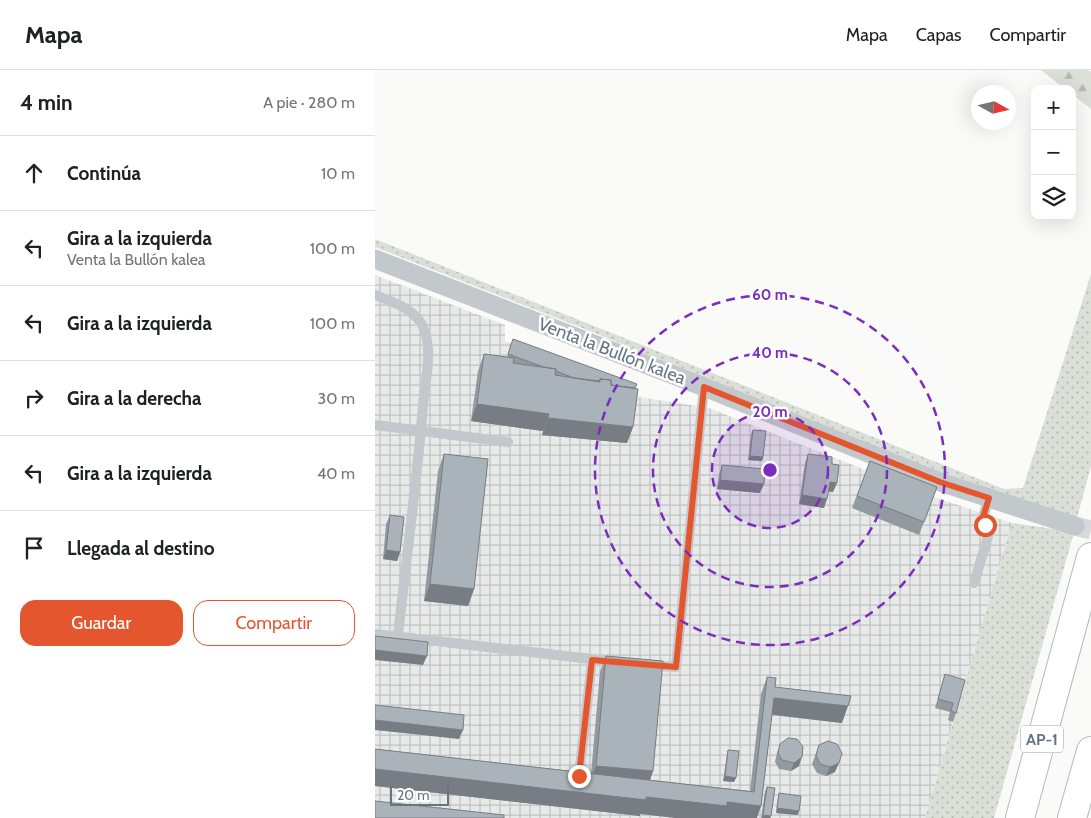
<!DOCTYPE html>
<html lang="es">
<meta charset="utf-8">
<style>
:root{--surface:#fff;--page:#f2f2f2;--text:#202124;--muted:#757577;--line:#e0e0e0;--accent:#e4572e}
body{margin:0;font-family:Cabin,sans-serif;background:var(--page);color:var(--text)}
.controls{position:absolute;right:15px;top:15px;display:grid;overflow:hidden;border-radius:10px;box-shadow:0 5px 20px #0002}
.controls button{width:45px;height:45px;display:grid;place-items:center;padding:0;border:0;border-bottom:1px solid var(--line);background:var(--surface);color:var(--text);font:25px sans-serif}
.compass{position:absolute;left:596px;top:15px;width:45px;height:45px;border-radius:50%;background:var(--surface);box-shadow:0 5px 20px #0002;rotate:98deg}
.scale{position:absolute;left:15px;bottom:12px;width:59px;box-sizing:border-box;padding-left:5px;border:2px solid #657683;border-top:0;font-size:14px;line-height:18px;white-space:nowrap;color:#657683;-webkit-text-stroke:4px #fff;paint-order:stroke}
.stop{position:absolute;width:15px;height:15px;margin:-11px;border:4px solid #e4572e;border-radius:50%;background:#fff}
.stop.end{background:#e4572e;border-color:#fff;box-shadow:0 1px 5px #0008}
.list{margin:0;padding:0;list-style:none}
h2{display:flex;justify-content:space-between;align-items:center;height:65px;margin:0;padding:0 20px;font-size:21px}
h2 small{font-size:16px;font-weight:400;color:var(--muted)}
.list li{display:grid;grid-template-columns:32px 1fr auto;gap:15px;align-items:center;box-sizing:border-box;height:75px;padding:0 20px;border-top:1px solid var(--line)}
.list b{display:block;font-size:19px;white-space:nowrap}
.list p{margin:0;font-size:16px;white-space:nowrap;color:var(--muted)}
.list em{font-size:16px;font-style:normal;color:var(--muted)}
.actions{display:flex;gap:10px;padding:15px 20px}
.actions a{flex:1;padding:11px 0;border:1px solid var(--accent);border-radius:15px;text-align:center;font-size:18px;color:var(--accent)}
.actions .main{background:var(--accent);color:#fff}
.icon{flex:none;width:28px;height:28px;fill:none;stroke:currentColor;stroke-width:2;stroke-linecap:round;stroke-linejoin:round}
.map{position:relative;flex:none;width:716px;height:748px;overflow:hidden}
header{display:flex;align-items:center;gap:30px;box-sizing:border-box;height:70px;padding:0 25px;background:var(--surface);border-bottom:1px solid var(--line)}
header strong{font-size:24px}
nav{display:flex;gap:28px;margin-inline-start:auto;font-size:18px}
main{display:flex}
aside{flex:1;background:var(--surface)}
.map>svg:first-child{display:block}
.industrial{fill:url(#industrial-grid)}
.grass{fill:url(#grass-dots)}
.forest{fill:url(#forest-firs)}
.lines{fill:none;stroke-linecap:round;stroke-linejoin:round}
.street-tunnel{stroke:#d5d9db;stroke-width:19;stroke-dasharray:19 9;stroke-linecap:butt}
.highway-casing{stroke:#b4b9bd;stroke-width:30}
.lane{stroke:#c3c8cc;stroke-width:10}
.street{stroke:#c3c8cc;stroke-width:19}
.highway{stroke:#fff;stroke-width:28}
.wall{fill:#929a9f}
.shaded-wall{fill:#777d82}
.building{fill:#aab3b9;stroke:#777d82}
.route{stroke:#e4572e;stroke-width:6}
.ring{fill:none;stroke:#7b2cbf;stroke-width:2.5;stroke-dasharray:9 6}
.labels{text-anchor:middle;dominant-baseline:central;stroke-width:5;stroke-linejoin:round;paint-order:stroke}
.shield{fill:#fff;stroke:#939fa8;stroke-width:1}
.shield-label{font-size:16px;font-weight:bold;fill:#657683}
.street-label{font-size:18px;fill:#657683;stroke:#fff}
.centre{fill:#7b2cbf;stroke:#fff;stroke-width:2.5}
.ring-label{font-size:15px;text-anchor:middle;font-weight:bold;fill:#7b2cbf;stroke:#fff;stroke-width:5;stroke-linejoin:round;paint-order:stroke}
</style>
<header>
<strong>Mapa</strong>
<nav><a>Mapa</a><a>Capas</a><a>Compartir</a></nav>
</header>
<main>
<aside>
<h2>4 min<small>A pie · 280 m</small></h2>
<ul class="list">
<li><svg class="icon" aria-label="ahead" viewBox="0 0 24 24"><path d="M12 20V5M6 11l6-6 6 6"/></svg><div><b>Continúa</b></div><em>10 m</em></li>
<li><svg class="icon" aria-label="left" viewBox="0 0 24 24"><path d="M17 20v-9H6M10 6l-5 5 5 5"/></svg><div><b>Gira a la izquierda</b><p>Venta la Bullón kalea</p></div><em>100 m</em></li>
<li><svg class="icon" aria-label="left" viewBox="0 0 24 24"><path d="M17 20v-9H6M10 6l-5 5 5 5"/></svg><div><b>Gira a la izquierda</b></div><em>100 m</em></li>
<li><svg class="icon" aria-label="right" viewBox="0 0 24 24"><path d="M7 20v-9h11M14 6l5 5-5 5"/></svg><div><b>Gira a la derecha</b></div><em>30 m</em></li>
<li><svg class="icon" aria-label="left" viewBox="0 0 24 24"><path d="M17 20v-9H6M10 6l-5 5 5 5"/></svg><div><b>Gira a la izquierda</b></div><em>40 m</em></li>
<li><svg class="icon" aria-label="arrive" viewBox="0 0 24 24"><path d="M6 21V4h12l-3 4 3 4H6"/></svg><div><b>Llegada al destino</b></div></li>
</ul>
<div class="actions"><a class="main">Guardar</a><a>Compartir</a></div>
</aside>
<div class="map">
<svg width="716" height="748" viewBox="0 0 716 748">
<defs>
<pattern id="industrial-grid" width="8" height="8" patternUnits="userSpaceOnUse" patternTransform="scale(1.25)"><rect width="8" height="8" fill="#e8e9e9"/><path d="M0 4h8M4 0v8" fill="none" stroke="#c0c1c2"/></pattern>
<pattern id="grass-dots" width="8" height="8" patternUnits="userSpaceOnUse" patternTransform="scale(1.25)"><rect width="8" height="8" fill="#dadfd7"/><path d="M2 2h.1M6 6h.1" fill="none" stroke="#b4b9b4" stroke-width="1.8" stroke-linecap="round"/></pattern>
<pattern id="forest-firs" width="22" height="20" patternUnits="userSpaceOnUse" patternTransform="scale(1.25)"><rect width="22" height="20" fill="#dadfd7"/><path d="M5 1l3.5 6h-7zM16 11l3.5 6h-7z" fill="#b4b9b4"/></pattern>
</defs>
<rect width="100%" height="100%" fill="#fafaf8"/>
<path class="industrial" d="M0 205 130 255V271L258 326 334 338 559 427 637 453 550 748H0Z"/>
<path class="grass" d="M0 169 629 419 648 418 716 204V396L702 448 533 392 215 261 0 177Z
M637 453 699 462 619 748H550Z"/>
<path class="forest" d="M666 0H712L716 2V39L697 24V19H690Z"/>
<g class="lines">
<path class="street-tunnel" d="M700 456 716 460"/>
<defs>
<path id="highway" d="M645 748 716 487
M697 748 716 681"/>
</defs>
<use href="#highway" class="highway-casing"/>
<path class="lane" d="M0 225C18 232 41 239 49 259 58 282 50 311 48 335 42 412 31 489 23 566
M0 355 133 372
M599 513 614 463 607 450 614 428
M0 564 242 592
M274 595 301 597 329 317
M195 705 204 706 217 590"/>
<path class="street" d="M0 189 329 317 565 412 700 456"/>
<use href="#highway" class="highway"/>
</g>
<path class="wall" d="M138 269 260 318 258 357 252 373 167 365 168 361 96 351 103 301 109 284 132 287Z
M378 360 388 387 387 391 373 390 376 364Z
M69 384 99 519 93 536 49 531 63 401Z
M433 384 457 394 458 422 453 421 449 438 424 434 430 393Z
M495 391 562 417 544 465 477 438Z
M347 395 385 423 342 419 344 404Z
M15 445 25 482 22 491 8 489 11 454Z
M231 586 278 701 275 710 375 721 386 624 392 607 400 617 467 653 397 645 386 736 265 744V746L0 716V679L216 704 225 602Z
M570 604 581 643 578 652 573 650 575 642 560 638Z
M405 674 424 696 416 701 404 699 400 692 402 683Z
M444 675 460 702 451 706 442 703 437 694Z
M353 680 359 712 348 711 352 684Z
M392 717 395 748H386L390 721Z
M404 723 423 745 401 743 403 727Z"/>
<path class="shaded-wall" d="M102 334 174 344 168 361 96 351Z
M173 348 258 357 252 373 167 365Z
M375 386 388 387 387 391 373 390Z
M345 410 389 414 385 423 342 419Z
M455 412 462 413 458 422 451 421Z
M427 425 452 429 449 438 424 434Z
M11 480 25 482 22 491 8 489Z
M55 514 99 519 93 536 49 531Z
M0 580 52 586 48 595 0 590Z
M399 628 473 636 467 653 393 644Z
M0 650 88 660 84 669 0 660Z
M427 687 424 696 416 701 419 693Z
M464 693 460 702 451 706 455 697Z
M221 696 278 701 272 718 215 713Z
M0 699 271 727 352 732 386 736 382 748H300L265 744V746L0 716Z
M350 706 361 708 359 712 348 711Z
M402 738 424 741 423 745 401 743Z
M388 745 396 746 395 748H387Z"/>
<path class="building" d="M138 269 262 314 260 318 236 315V310L225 309 224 311 199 308 181 301V299L168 297 133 284Z
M109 284 139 288 138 293 181 299 180 305 225 312V309L236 310V315L263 319 258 357 173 348 174 344 102 334Z
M378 360 391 361 388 387 375 386Z
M69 384 113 389 99 519 55 514Z
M433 384 457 387V394L464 395 462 413 455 412 452 429 427 425Z
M495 391 562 417 549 452 482 426Z
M347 395 390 399 389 414 345 410Z
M15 445 29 447 25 482 11 480Z
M0 566 53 572 52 586 0 580Z
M231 586 288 591 278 701 221 696Z
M570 604 590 610 581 643 576 641 578 633 563 629Z
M392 607 401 608 400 617 476 626 473 636 399 628 386 736 352 732V736L271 727V730L0 699V679L379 722Z
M0 635 89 645 88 660 0 650Z
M413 668 422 669 428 677 427 687 419 693 407 690 403 683 405 674Z
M453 671 462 674 467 683 464 693 455 697 445 694 441 685 444 675Z
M353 680 364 681 361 708 350 706Z
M392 717 400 718 396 746 388 745Z
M404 723 426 726 424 741 402 738Z
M0 731 129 745V748H0Z"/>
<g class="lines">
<path class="route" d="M204 706 217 590 301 597 329 317 565 412 614 428 607 450 610 455"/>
</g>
<circle cx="395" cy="400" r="58" fill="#7b2cbf" fill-opacity=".12"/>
<g class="ring">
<circle cx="395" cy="400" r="58"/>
<circle cx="395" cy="400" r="117"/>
<circle cx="395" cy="400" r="175"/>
</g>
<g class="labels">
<rect class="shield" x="646" y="655.5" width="42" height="27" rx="4"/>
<g class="shield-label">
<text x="667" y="669">AP-1</text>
</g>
<g class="street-label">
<text transform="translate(237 281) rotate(21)">Venta la Bullón kalea</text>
</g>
</g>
<circle cx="395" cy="400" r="8" class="centre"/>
<g class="ring-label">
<text x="395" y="230">60 m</text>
<text x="395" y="288">40 m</text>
<text x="395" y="347">20 m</text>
</g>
</svg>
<div class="controls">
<button>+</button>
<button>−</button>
<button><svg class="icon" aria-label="layers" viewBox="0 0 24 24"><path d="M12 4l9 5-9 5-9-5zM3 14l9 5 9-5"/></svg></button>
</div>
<svg class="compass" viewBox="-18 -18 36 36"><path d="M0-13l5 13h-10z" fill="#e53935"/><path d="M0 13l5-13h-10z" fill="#757577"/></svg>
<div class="scale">20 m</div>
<div class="stop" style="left:610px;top:455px"></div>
<div class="stop end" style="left:204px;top:706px"></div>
</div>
</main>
